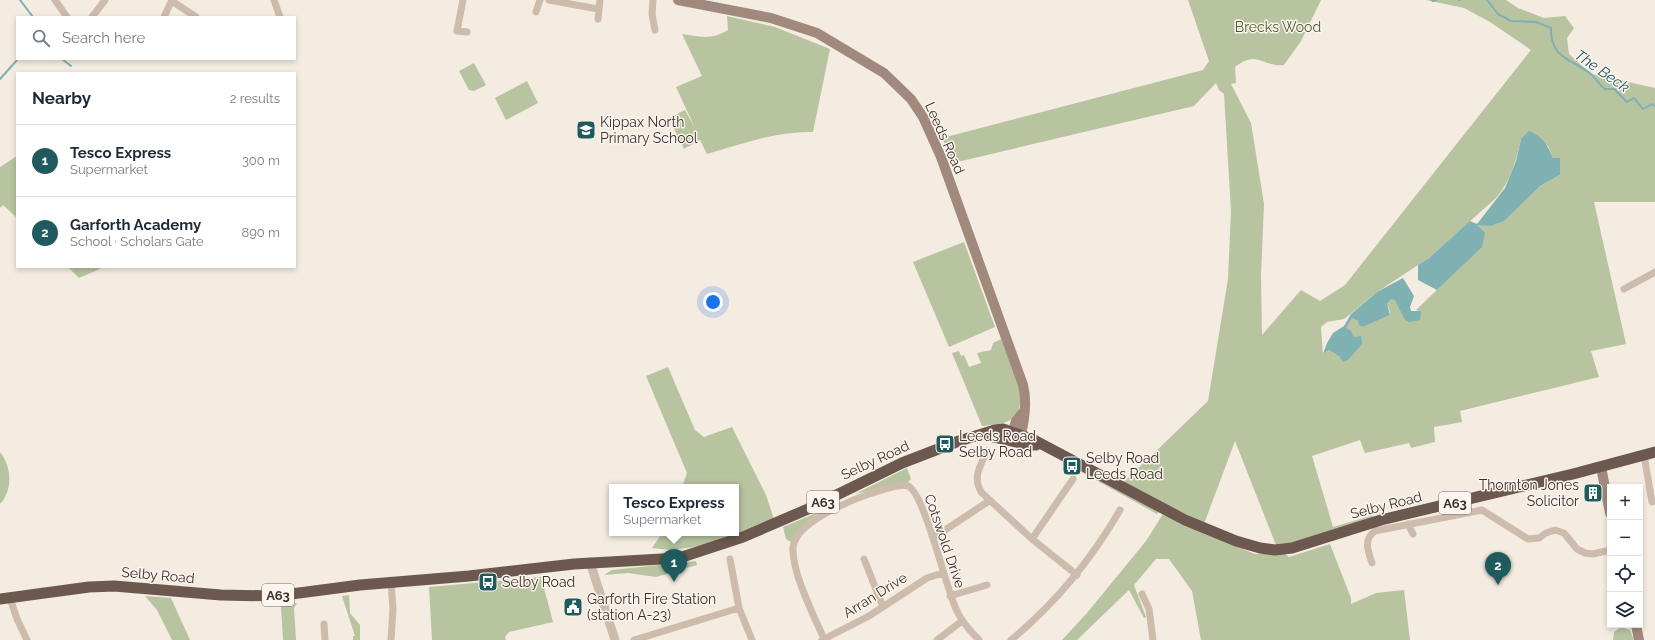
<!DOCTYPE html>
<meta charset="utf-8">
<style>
:root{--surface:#fff;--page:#f2f2f3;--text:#1f2937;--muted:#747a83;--line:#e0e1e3;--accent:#1f5a5e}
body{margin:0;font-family:Raleway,sans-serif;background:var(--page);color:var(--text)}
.controls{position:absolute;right:12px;bottom:12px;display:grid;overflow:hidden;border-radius:0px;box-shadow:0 2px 6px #0003}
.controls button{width:36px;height:36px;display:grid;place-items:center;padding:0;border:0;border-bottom:1px solid var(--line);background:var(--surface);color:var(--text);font:20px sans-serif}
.you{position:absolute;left:713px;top:302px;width:14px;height:14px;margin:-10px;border:3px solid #fff;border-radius:50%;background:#1a73e8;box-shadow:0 0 0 6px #1a73e833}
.badge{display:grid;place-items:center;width:26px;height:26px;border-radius:50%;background:var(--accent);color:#fff;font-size:13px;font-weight:700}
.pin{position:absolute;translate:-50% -33px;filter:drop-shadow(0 1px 2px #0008)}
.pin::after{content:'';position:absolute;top:21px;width:14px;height:12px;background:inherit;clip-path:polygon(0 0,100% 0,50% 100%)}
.popup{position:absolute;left:609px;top:484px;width:130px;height:52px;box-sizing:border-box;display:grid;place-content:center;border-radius:0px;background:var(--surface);filter:drop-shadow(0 1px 3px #0005);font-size:13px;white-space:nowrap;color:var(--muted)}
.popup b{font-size:15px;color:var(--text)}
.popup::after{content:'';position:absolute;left:50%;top:100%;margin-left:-8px;border:8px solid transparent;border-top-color:var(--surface)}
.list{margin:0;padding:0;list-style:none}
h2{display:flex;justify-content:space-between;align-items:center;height:52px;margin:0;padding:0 16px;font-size:17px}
h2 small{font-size:13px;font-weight:400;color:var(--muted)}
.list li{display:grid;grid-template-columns:26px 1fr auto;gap:12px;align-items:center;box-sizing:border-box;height:72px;padding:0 16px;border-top:1px solid var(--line)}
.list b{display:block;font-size:15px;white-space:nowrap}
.list p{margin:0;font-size:13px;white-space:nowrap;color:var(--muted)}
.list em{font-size:13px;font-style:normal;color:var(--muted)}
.icon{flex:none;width:22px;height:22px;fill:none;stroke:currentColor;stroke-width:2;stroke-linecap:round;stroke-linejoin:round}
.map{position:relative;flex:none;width:1655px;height:640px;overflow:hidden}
.search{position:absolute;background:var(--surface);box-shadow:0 2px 6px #0003;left:16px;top:16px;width:280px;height:44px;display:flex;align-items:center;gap:10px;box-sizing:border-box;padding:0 14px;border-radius:0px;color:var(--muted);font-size:15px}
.panel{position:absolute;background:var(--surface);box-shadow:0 2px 6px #0003;left:16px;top:72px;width:280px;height:196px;border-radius:0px}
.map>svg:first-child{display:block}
.green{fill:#b8c4a0;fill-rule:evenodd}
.water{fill:#7fb0b2}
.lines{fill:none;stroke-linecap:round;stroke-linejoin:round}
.stream{stroke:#7fb0b2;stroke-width:2}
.minor{stroke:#cdbbac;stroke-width:7}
.tertiary{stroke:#cdbbac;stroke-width:9}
.secondary{stroke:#a18a7d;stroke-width:10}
.trunk{stroke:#6c584f;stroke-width:11}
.labels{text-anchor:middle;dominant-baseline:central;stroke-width:3;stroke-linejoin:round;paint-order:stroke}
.shield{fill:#fbf5ee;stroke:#756b66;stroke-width:1}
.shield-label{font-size:13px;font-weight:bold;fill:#3b302b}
.park-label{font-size:14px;fill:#4a5a2e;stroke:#fbf5ee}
.poi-label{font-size:14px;fill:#3b302b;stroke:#fbf5ee;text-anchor:start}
.street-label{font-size:14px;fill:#3b302b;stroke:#fbf5ee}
.water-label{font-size:15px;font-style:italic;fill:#1f5a5e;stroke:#fbf5ee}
</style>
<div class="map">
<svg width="1655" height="640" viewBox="0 0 1655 640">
<rect width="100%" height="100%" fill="#f4ebe1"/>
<path class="green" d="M1188 0H1321L1301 41 1284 65C1261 67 1258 49 1235 67L1236 83 1231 84 1251 123 1264 204 1261 275 1262 335 1301 290 1320 301 1345 285 1531 50 1490 22 1464 8 1426 0H1506L1518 8 1544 18 1565 16 1574 28 1567 38 1569 54 1591 74 1655 88V202H1594L1626 344 1591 351 1599 377 1460 411 1462 422 1434 427 1435 442 1411 448 1409 443 1365 453 1360 440 1312 456 1333 527 1374 515 1372 517 1297 543 1276 545 1235 441 1204 524 1124 482 1208 401 1228 279 1231 211 1224 94 1219 90 1216 83 1194 106 953 163 942 138 1203 70 1209 61ZM1521 139 1548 146 1560 175 1540 186 1515 209 1477 224 1464 264 1416 310 1421 312 1404 319 1395 299H1391L1387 304 1390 312V315L1363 327 1358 321 1352 318 1346 328 1354 337 1340 357 1329 350 1323 354 1321 327 1327 322 1344 319 1377 292 1429 258 1496 198C1511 181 1516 160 1521 139Z
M727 16 775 27 830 49 813 132C776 131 742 144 707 154L700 140 684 149 669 118 685 110 695 128 676 87 702 76 682 34C702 37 711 40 728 30Z
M474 63 486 85 474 91 469 90 459 71Z
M527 81 538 103 506 120 495 98Z
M17 156V218L3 205 0 208V167Z
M964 242 995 327 949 347 913 262Z
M68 267H101L100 269 79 278Z
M1001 339C1008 358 1035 405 1010 420 1002 425 991 425 982 426L952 353 959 351 961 356 964 355 969 367 981 363 977 353 991 350 993 343Z
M668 367 695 430 704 437 732 427 766 495 774 519C737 534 693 555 652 548L662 533H736V487H682L687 473 646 376Z
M0 452C12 467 13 490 0 504Z
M1058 459 1159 512 1157 514Z
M907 468 911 479 908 482 855 494Z
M821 511 803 525 791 542 786 539 783 527Z
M1163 514 1187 526 1255 554H1285L1289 557 1330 544 1351 598V604L1376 593 1404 590 1410 640H1201L1192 591 1169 559H1156L1134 585 1146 617 1144 618 1129 590 1077 640H1062L1087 613 1146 541Z
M696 561 697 565 656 577 628 573 604 575 612 570Z
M541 577 553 622 509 632 505 637 506 640H432L429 587Z
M349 595 350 613 360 625V640H353V636H355L342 596Z
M145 596 171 598 190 640H172L157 610Z
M297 603 294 608 296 640H283L281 607 283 604Z
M1621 627 1630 630 1634 640H1613L1614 632Z"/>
<path class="water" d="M1529 131C1543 137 1547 144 1553 158H1560V175L1540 186 1504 221 1490 226 1477 225 1485 233 1482 247 1437 290 1418 280V265L1429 258 1470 221 1477 224 1505 188 1516 161 1521 139Z
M1403 278 1414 296 1410 307 1411 311H1421L1420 320 1409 322 1404 319 1395 300 1391 299 1387 304 1390 315 1363 327 1359 325 1358 321 1352 318 1346 328 1351 331 1354 337 1361 336 1362 344 1348 360 1343 362 1340 357 1329 350 1323 354 1327 343 1333 333 1344 326 1351 314 1377 292Z"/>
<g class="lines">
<path class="stream" d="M20 0 33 17
M1432 0 1433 1 1436 0
M1459 0H1460
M1487 0 1498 14 1511 21 1536 22 1551 28C1550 60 1574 59 1592 75 1596 79 1600 85 1605 89H1614L1627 102 1634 98 1643 109 1652 104 1655 106
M62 59 71 66
M0 79 18 59"/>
<path class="minor" d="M55 0 67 17
M274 0 280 17
M463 0 457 31 467 32
M549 0 598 9
M653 0 652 14 655 30
M172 1 196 17
M536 12 540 0
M92 17 105 0
M164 17 172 0
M598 19 600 0
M1624 289 1655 272
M987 451C980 466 972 478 982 493L1032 539 1077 575
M1644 455 1652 502
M1408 524 1413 534
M933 538 989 501
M1032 539 1073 479
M730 559 739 608 752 640
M864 559 883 607
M1372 563C1368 551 1363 540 1375 531L1482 510 1528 539 1539 538 1546 533 1555 530 1564 533 1577 549 1585 553 1593 554 1610 550
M391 582 393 609 391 640
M1142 594 1149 609 1153 640
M950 596 987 585
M10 598 17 619 27 640
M324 624 325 640
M824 639C814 616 792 573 793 548 795 519 869 492 893 487 898 486 904 484 908 486 924 492 946 588 956 609 961 621 969 630 979 640
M634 640 739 608
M822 640 869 616 927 578 943 573
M937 640 962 621
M1011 640C1056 603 1091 560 1120 510"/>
<path class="tertiary" d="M590 562 615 640"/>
<path class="secondary" d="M678 0 771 18 817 33 884 73 911 99 923 117 941 157 1023 385C1028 404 1024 424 1019 442
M1010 440 1016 421 1024 411
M1601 467 1610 513
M1636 625 1639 640"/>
<path class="trunk" d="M984 435 1030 445H1036
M0 599 89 587 114 586 221 595 276 596 360 585 469 576 574 564 679 558 743 537 808 509 902 463 959 441 995 430 1003 429 1034 440 1185 520 1236 541 1260 548 1275 550 1292 548 1381 520 1573 474 1655 452"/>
</g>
<defs>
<symbol id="school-square" viewBox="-11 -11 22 22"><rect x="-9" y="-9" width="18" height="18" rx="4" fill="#1f5a5e" stroke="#fbf5ee"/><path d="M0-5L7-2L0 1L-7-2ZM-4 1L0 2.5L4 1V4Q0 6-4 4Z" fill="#fff"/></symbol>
<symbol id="bus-square" viewBox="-11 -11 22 22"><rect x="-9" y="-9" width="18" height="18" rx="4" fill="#1f5a5e" stroke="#fbf5ee"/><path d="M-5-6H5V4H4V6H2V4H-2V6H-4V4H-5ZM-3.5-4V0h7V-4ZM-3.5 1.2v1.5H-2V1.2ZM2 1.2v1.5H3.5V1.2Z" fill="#fff"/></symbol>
<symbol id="building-square" viewBox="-11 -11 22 22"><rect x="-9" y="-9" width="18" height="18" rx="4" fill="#1f5a5e" stroke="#fbf5ee"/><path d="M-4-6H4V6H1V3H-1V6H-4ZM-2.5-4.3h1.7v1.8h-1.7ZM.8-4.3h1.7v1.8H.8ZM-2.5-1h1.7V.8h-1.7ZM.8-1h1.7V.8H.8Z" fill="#fff"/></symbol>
<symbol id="civic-square" viewBox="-11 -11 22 22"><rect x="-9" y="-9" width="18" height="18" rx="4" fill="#1f5a5e" stroke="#fbf5ee"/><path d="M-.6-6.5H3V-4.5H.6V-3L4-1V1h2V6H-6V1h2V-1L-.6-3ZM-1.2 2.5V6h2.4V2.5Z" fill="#fff"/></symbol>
</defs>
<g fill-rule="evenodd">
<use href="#school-square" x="575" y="119" width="22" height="22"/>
<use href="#bus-square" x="934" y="433" width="22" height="22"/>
<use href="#bus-square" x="1061" y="455" width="22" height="22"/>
<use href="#building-square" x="1582" y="482" width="22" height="22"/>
<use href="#bus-square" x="477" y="571" width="22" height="22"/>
<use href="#civic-square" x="562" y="596" width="22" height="22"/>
</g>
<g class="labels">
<g class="shield">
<rect x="807" y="491" width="32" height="22" rx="3"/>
<rect x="1439" y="492" width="32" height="22" rx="3"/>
<rect x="262" y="584" width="32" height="22" rx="3"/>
</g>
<g class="shield-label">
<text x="823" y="502">A63</text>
<text x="1455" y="503">A63</text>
<text x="278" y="595">A63</text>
</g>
<g class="park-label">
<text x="1278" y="27">Brecks Wood</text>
</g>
<g class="poi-label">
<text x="600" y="122">Kippax North<tspan x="600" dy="16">Primary School</tspan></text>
<text x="959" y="436">Leeds Road<tspan x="959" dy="16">Selby Road</tspan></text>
<text x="1086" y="458">Selby Road<tspan x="1086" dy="16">Leeds Road</tspan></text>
<text x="1579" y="485" text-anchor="end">Thornton Jones<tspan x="1579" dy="16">Solicitor</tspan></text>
<text x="502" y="582">Selby Road</text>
<text x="587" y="599">Garforth Fire Station<tspan x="587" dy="16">(station A-23)</tspan></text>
</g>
<g class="street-label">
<text transform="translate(945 138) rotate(66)">Leeds Road</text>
<text transform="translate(875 460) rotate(-25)">Selby Road</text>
<text transform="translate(1386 505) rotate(-14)">Selby Road</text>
<text transform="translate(945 541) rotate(71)">Cotswold Drive</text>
<text transform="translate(158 575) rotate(5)">Selby Road</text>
<text transform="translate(875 595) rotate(-32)">Arran Drive</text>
</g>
<g class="water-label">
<text transform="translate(1602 71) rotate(35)">The Beck</text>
</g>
</g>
</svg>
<div class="controls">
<button>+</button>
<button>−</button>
<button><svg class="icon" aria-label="locate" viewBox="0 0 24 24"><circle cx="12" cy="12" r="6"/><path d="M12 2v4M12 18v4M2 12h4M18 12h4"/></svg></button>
<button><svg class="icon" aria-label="layers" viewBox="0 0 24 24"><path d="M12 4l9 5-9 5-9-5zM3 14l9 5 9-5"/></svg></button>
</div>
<div class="you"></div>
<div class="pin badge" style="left:674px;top:582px">1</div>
<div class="popup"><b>Tesco Express</b>Supermarket</div>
<div class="pin badge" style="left:1498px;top:585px">2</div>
<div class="search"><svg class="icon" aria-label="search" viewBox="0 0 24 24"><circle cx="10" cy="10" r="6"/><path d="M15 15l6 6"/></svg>Search here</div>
<section class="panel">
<h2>Nearby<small>2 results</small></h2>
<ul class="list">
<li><span class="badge">1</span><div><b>Tesco Express</b><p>Supermarket</p></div><em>300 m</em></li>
<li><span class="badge">2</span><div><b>Garforth Academy</b><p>School · Scholars Gate</p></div><em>890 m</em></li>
</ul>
</section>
</div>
